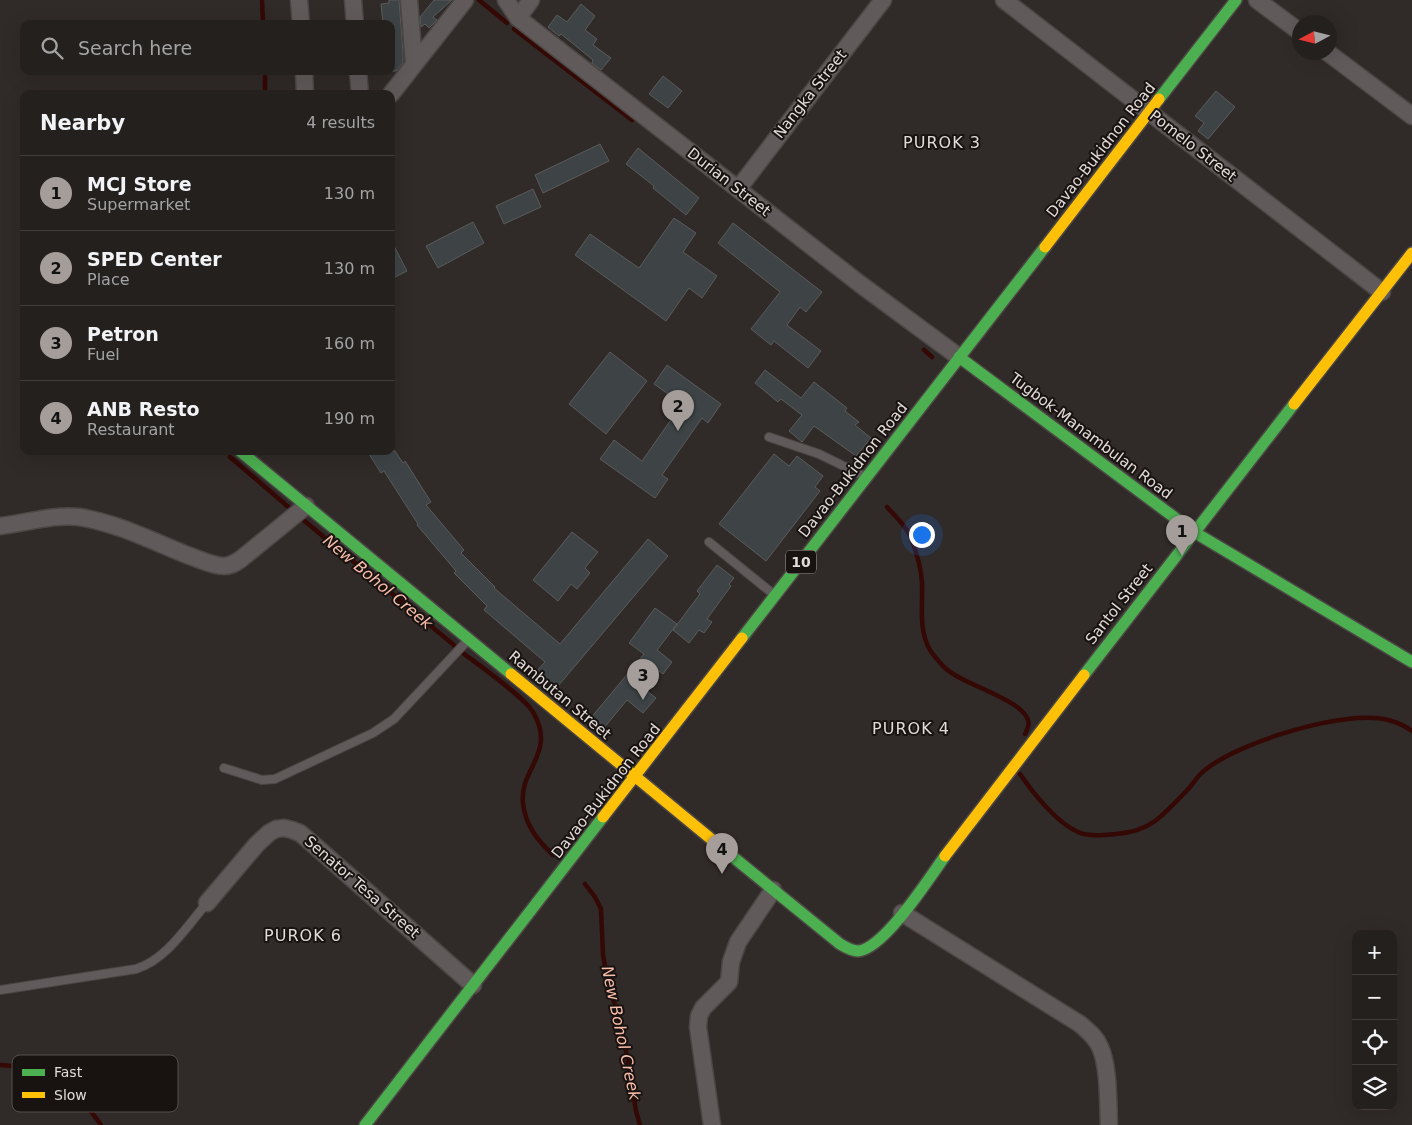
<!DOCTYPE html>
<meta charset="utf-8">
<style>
:root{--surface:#24201e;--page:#2c2827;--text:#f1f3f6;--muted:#a3a3a4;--line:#413e3c;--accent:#a49d9a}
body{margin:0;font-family:"DejaVu Sans",sans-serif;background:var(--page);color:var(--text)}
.controls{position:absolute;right:15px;bottom:15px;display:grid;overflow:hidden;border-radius:10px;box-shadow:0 5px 20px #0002}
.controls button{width:45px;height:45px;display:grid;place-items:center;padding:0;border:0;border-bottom:1px solid var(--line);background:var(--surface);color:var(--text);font:25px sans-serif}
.compass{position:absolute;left:1292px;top:15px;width:45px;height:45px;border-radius:50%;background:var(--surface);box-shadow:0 5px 20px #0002;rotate:263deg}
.you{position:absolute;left:921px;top:534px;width:18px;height:18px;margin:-12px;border:4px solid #fff;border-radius:50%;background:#1a73e8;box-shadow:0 0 0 8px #1a73e833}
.badge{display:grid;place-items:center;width:32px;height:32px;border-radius:50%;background:var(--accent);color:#111;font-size:16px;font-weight:700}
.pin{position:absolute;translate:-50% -41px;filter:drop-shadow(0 1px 2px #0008)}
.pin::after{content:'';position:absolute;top:26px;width:18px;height:15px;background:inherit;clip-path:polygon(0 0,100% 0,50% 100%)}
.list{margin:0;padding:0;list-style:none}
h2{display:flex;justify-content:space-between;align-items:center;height:65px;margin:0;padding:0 20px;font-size:21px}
h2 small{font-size:16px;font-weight:400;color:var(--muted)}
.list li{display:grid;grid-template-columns:32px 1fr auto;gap:15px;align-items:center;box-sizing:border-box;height:75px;padding:0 20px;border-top:1px solid var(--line)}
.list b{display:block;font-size:19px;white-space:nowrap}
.list p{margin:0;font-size:16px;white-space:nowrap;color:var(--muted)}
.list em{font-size:16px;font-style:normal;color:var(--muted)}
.icon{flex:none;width:28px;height:28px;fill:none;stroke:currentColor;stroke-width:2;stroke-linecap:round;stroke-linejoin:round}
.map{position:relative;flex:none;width:1412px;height:1125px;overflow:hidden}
.search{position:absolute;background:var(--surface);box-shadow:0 5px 20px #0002;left:20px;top:20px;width:375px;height:55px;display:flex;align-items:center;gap:12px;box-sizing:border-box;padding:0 18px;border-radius:10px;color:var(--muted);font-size:19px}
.panel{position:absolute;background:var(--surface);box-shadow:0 5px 20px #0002;left:20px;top:90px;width:375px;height:365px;border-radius:10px}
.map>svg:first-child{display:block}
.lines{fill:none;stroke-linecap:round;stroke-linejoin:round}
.stream{stroke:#340804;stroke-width:4.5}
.building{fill:#3e4446;stroke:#5b5b5b}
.lane-casing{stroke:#4c4745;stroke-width:10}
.street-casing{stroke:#4c4745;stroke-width:19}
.fast-casing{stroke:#4c4745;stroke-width:14}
.slow-casing{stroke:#4c4745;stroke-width:14}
.lane{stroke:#605b5a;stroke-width:8}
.street{stroke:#605b5a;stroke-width:16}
.fast{stroke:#4caf50;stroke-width:11}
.slow{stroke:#ffc107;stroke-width:11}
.labels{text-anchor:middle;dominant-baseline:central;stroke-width:4;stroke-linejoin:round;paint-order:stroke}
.shield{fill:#181311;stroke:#a59f9c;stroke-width:1}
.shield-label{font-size:14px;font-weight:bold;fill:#e2dbd8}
.street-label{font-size:15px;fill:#e2dbd8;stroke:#181311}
.neighbourhood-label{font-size:16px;letter-spacing:1px;fill:#e2dbd8;stroke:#181311}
.water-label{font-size:16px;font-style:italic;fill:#f9bca8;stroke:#181311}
.key{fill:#181311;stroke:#554f4d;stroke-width:1}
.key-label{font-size:14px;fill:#e2dbd8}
</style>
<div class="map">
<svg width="1412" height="1125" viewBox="0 0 1412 1125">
<rect width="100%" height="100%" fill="#302a28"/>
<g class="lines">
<path class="stream" d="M262 0 263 24
M479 0 507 23
M514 29 632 120
M265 94V71
M924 350 932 357
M230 457 293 511
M887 507C896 517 908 528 912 541 917 554 921 568 922 582 923 604 918 629 930 650 933 655 938 660 942 665 958 684 1021 698 1028 720 1030 725 1027 730 1025 734
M301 518 455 646
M463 653C480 666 523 696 533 712 557 753 519 769 523 803 525 825 538 841 553 855
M1020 774C1033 793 1057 823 1078 832 1089 837 1105 835 1116 834 1129 833 1144 829 1155 821 1168 811 1179 799 1190 787 1195 781 1199 774 1205 770 1239 742 1345 709 1388 720 1396 722 1405 726 1412 731
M585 884 595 897 601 909 603 955 607 977 621 1027 629 1066 636 1111 640 1125
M0 1065C41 1066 79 1091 101 1125"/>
</g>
<path class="building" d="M389 0H399L403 53V63L396 71H391V24H383L381 4 389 3Z
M434 0H452L433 17 437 20 429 28 425 24 421 27 420 17Z
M581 4 595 16 585 30 597 39 593 45 611 58 601 70 592 63 593 60 561 34 559 36 548 27 557 15 567 22Z
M663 76 682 91 668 108 649 94Z
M1216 91 1235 107 1208 139 1198 131 1204 123 1195 116Z
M600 144 609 161 543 193 535 175Z
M638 148 699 198 686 215 653 188 654 186 626 164Z
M533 189 541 207 504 224 496 206Z
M674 218 696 233 683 252 717 276 702 298 689 288 666 321 575 255 590 234 639 268Z
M473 222 484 243 438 268 426 246Z
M733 223 822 292 806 312 800 307 787 325 821 351 808 368 774 341 771 345 751 329 780 292 718 243Z
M391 240 407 271 391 279Z
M610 352 647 381 606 434 569 404Z
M667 365 721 404 708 423 702 418 662 475 668 479 655 498 600 459 614 440 642 461 682 404 654 384Z
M765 370 801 398 814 382 847 408 845 411 859 422 855 425 871 438 856 456 814 426 802 442 789 431 802 415 781 399 778 402 755 383Z
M367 451H395L403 463 405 461 431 502 426 505 464 550 461 553 495 587 494 588 560 644 648 539 668 556 553 692 533 675 545 662 484 610 487 606 454 573 456 571 417 525 418 524 384 471 381 473Z
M774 454 789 466 797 456 823 476 815 487 820 491 766 561 719 524Z
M572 532 598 552 585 568 590 573 577 589 571 584 558 601 533 580Z
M717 565 734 578 729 584 731 586 707 619 712 622 704 633 699 630 689 643 673 630 700 594 697 591Z
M655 608 677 624 657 650 672 662 663 674 650 664 635 682 656 698 643 713 627 700 603 729 590 719 644 654 629 643Z"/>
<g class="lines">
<defs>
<path id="lane" d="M769 437 819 454 862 475
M709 542 772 593
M224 768 262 780 275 779 373 733 394 719 468 640
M0 990 136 969C167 959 186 927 207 903"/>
<path id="street" d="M299 0 301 24
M353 0 355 24
M409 0 414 65
M506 0 518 18 860 284 959 357
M1004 0 1382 292
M1257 0 1300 32
M518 18 531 0
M1327 52 1412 116
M304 71 305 94
M358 71 360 94
M391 94 465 0
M738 189 883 0
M0 526C26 523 54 514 79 517 117 523 152 541 187 555 199 559 212 566 224 566 231 566 235 563 241 559L306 506
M207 903 257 844 269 833 276 829 284 828 292 830 300 833 314 845 473 985
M902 913 1080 1024C1088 1031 1096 1037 1100 1047 1109 1066 1108 1104 1109 1125
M712 1125 698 1027 699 1016 703 1008 729 982 731 962 738 942 773 890"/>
<path id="fast" d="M1159 99 1236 0
M959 357 1194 532 1412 662
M240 451 511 674
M742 638 1045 247
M1084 675 1294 404
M722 848 840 944C845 947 852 951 858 951 884 949 930 877 945 856
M365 1125 603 817"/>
<path id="slow" d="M1045 247 1159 99
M1294 404 1412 253
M511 674 722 848
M603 817 742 638
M945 856 1084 675"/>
</defs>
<use href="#lane" class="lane-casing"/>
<use href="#street" class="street-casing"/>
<use href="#fast" class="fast-casing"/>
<use href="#slow" class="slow-casing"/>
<use href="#lane" class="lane"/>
<use href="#street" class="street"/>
<use href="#fast" class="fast"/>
<use href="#slow" class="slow"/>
</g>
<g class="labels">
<rect class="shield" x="786" y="550.5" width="30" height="23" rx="4"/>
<g class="shield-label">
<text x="801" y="562">10</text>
</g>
<g class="street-label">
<text transform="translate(810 94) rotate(-52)">Nangka Street</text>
<text transform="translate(1193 146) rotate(38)">Pomelo Street</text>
<text transform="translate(1101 150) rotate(-52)">Davao-Bukidnon Road</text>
<text transform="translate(729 182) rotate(38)">Durian Street</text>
<text transform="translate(1091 436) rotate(37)">Tugbok-Manambulan Road</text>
<text transform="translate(853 470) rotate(-52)">Davao-Bukidnon Road</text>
<text transform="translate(1119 604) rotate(-52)">Santol Street</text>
<text transform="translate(560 695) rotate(40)">Rambutan Street</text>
<text transform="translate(606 791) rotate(-52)">Davao-Bukidnon Road</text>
<text transform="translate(362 887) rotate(41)">Senator Tesa Street</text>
</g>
<g class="neighbourhood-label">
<text x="942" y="142">PUROK 3</text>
<text x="911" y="728">PUROK 4</text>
<text x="303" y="935">PUROK 6</text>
</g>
<g class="water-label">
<text transform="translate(378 582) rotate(40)">New Bohol Creek</text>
<text transform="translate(621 1033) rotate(78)">New Bohol Creek</text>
</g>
</g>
<rect x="12" y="1055" width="166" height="57" rx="8" class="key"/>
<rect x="22" y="1069" width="23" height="7" fill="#4caf50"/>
<rect x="22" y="1092" width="23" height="6" fill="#ffc107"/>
<g class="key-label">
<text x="54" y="1077">Fast</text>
<text x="54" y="1100">Slow</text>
</g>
</svg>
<div class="controls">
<button>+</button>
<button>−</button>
<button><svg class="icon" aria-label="locate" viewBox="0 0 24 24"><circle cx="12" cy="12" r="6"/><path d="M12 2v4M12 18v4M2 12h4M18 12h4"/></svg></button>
<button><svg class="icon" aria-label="layers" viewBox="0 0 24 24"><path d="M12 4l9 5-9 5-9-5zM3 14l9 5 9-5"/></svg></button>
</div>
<svg class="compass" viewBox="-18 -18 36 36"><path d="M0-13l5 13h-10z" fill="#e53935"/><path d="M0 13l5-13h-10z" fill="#a3a3a4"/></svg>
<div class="you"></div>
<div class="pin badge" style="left:1182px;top:556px">1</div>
<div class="pin badge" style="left:678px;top:431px">2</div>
<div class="pin badge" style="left:643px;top:700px">3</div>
<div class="pin badge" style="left:722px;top:874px">4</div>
<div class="search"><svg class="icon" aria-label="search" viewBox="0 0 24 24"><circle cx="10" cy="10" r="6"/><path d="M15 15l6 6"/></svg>Search here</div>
<section class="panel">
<h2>Nearby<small>4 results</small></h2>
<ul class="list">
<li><span class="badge">1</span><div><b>MCJ Store</b><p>Supermarket</p></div><em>130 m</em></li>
<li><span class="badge">2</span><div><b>SPED Center</b><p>Place</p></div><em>130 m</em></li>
<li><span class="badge">3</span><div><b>Petron</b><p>Fuel</p></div><em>160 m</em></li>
<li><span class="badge">4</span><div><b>ANB Resto</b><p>Restaurant</p></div><em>190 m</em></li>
</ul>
</section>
</div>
